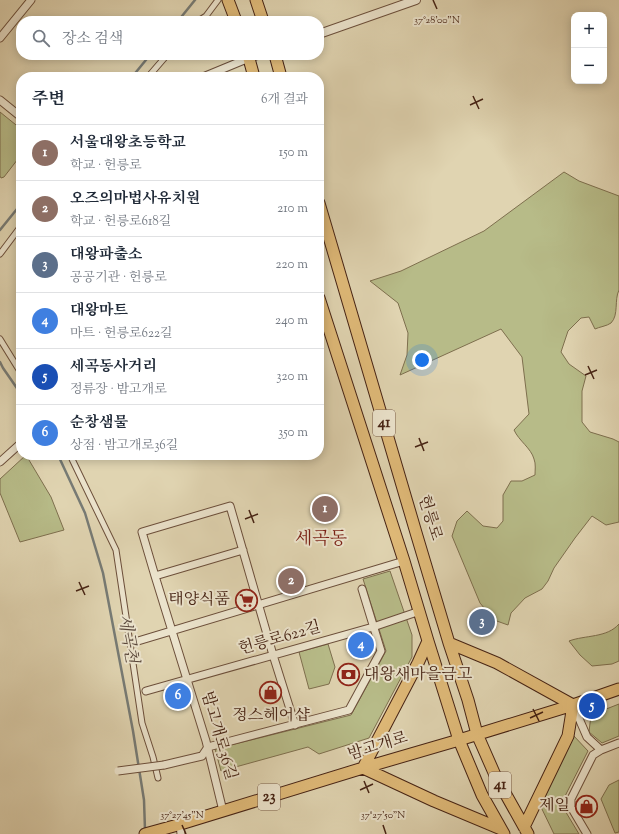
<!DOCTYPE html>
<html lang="ko">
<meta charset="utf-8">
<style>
:root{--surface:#fff;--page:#f6f6f7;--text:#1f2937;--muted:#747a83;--line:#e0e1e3;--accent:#db2777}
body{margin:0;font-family:"Sorts Mill Goudy","Noto Serif KR",serif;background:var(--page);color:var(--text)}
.controls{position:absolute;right:12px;top:12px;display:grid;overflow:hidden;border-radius:8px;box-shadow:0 2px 10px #0003}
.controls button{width:36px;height:36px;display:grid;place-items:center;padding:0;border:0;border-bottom:1px solid var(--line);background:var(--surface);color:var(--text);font:20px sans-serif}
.you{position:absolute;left:422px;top:360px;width:14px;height:14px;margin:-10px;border:3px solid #fff;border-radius:50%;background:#1a73e8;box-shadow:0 0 0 6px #1a73e833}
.badge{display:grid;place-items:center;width:26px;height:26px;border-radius:50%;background:var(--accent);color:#fff;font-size:13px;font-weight:700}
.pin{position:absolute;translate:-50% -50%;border:2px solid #fff;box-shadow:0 1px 4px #0006}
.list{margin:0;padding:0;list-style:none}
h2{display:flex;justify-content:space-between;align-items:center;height:52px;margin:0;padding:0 16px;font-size:17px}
h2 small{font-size:13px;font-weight:400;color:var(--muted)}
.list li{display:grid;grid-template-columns:26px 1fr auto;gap:12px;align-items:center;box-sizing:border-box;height:56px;padding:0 16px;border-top:1px solid var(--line)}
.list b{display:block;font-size:15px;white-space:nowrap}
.list p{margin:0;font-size:13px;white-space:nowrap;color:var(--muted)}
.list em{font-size:13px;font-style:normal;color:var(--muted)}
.icon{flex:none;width:22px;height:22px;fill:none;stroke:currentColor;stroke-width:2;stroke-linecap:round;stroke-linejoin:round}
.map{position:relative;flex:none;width:619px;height:834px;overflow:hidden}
.search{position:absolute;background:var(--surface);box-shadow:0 2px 10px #0003;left:16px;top:16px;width:308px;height:44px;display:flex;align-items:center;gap:10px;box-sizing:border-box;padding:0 14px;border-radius:16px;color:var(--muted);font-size:15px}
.panel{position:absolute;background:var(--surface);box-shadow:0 2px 10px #0003;left:16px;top:72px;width:308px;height:388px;border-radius:16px}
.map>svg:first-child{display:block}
.green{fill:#b7bb88;stroke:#7e6f4e}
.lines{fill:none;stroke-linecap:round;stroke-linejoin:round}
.stream{stroke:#777b75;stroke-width:2.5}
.pedestrian-casing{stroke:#6c4f3b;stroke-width:7}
.minor-casing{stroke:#6c4f3b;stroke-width:9}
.tertiary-casing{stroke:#6c4f3b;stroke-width:10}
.primary-casing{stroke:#462314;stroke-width:13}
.pedestrian{stroke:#ebe3cc;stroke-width:5}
.minor{stroke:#ebe3cc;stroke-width:7}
.tertiary{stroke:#ebe3cc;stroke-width:8}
.primary{stroke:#e0ba78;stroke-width:11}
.minor-bridge-casing{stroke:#6c4f3b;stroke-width:9;stroke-linecap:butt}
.minor-bridge{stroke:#ebe3cc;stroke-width:7}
.ticks{fill:none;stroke:#462314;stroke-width:1.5}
.labels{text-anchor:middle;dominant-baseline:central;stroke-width:4;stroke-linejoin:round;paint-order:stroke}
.shield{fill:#ebe3cc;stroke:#785d4b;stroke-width:1}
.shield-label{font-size:15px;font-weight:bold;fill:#462314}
.street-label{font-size:16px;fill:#462314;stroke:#ebe3cc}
.poi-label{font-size:16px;fill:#462314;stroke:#ebe3cc;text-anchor:end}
.water-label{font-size:17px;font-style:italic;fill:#5a483c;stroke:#ebe3cc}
.quarter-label{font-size:18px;fill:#7a1f14;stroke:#ebe3cc}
.ticks-label{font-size:10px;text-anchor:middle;fill:#462314;stroke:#ebe3cc;stroke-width:4;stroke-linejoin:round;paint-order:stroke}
</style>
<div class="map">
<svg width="619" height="834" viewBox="0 0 619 834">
<rect width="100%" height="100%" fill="#e0d4b1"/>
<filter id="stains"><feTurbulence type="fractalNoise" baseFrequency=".005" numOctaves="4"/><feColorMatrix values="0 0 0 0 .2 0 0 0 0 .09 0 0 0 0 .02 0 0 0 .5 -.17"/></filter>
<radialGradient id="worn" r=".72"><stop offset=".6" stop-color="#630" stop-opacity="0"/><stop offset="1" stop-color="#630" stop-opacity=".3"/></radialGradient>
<path class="green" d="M0 112 21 129V155L4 177 1 178 0 176Z
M564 172 579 181 619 196V290C614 300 619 315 611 323 607 326 599 327 595 329L589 317 581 318 568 331 561 352 569 364 586 376 582 391V422L590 432 613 439 619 442V522L606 525 592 516 575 538 554 568 548 581 542 589 525 598 511 613 508 625 494 620 480 603 452 536 457 521 467 511 483 526 497 528 503 521V495L511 481H522L535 475C535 470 536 464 534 459 531 448 519 441 514 430L529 414 522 357 501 329 400 375 407 355 408 333 398 303 370 281 401 271 484 231Z
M26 455 51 497 64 530 20 542 0 493V479Z
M390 571 412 635V657L369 738 319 754 308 747 221 771 215 749 351 715 386 651 363 579Z
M619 624V661L612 664 592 666 580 655 569 641C585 635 607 638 619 624Z
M328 644 335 667 329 684 309 689 299 652Z
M619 704V736L602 743 589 732 591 715Z
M573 735 588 751 561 804 579 834H554L540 805Z
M619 780V832L615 833 601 799 609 785Z"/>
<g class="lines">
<path class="stream" d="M178 21 195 0
M132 77 150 55
M0 230 21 204
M0 362 3 368 21 394
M58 455 85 513 103 573 133 731 144 800 145 830"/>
<defs>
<path id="pedestrian" d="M198 21 206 16 218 0
M148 77 167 55
M0 254 21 226
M0 339 21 373
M70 455 116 550 142 723 153 757 158 778"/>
<path id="minor" d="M0 38 31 0
M203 77 249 58
M0 100 21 117
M0 462 21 443
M155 576 243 550
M138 641 404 561
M146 691 373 627 420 611
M574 707 587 737 601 750 593 755 571 799V807L587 834
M601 750 619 743
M164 765 202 756 208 747 349 710 381 651 362 589
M223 811 206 741 155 576 142 532 230 506 273 655 295 725
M180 824 181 834"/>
<path id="tertiary" d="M319 34 416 0
M249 58 257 55"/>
<path id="primary" d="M228 0 236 21
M256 0 263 21
M248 55 254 77
M275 55 281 77
M319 203 417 536 449 643 468 700 477 734 495 775 528 834
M319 298 404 561 428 641 459 740 482 795 504 834
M449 643 497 663 573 705
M363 768 434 801 501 829
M363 768 418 663 428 641
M524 827 568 736 573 705
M145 834 174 826 363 768 459 740 573 705 619 689"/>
</defs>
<use href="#pedestrian" class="pedestrian-casing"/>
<use href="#minor" class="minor-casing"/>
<use href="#tertiary" class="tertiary-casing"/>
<use href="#primary" class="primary-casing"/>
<use href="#pedestrian" class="pedestrian"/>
<use href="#minor" class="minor"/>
<use href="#tertiary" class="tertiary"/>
<use href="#primary" class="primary"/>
<defs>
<path id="minor-bridge" d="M118 771 164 765"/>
</defs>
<use href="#minor-bridge" class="minor-bridge-casing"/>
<use href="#minor-bridge" class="minor-bridge"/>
</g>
<path class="ticks" d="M433 0 437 9M473 96 479 109M470 105 483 99M588 366 594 379M585 375 597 370M419 438 424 451M415 447 428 442M249 510 254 523M245 519 258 514M79 582 85 595M76 591 89 586M533 709 539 721M530 718 543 712M364 781 369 793M360 790 373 784M182 825 186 834M383 825 386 834"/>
<defs>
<symbol id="supermarket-ring" viewBox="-11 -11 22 22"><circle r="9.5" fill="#ebe3cc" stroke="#8f2418" stroke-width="1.5"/><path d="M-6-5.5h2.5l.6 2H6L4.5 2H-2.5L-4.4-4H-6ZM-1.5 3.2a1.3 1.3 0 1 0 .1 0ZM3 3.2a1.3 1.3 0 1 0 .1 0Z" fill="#8f2418"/></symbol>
<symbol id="bank-ring" viewBox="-11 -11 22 22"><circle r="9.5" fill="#ebe3cc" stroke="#8f2418" stroke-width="1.5"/><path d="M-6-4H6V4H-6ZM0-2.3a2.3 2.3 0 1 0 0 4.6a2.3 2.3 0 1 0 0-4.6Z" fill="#8f2418"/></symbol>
<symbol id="shop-ring" viewBox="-11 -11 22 22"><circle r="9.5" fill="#ebe3cc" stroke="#8f2418" stroke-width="1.5"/><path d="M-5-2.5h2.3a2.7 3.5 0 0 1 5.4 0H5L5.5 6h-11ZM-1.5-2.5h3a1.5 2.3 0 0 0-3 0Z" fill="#8f2418"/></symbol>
</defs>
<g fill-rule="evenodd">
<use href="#supermarket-ring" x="234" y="588" width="25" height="25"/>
<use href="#bank-ring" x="336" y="662" width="25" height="25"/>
<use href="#shop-ring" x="258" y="680" width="25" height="25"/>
<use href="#shop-ring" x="574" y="794" width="25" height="25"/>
</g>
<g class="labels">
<g class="shield">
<rect x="373" y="410" width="22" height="26" rx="3"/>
<rect x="489" y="772" width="22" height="26" rx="3"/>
<rect x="258" y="784" width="22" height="26" rx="3"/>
</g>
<g class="shield-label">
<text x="384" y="423">41</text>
<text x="500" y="785">41</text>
<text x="269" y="797">23</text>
</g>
<g class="street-label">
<text transform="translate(429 518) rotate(73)">헌릉로</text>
<text transform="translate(280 639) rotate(-16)">헌릉로622길</text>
<text transform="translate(218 736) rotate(74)">밤고개로36길</text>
<text transform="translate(378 747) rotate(-17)">밤고개로</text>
</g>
<g class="poi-label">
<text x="230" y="600">태양식품</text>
<text x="364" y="675" text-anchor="start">대왕새마을금고</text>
<text x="271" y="716" text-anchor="middle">정스헤어샵</text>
<text x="570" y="806">제일</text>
</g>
<g class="water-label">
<text transform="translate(127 639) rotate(80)">세곡천</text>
</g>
<g class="quarter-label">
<text x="321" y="540">세곡동</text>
</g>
</g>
<g class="ticks-label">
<text x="437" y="23">37°28'00"N</text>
<text x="182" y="818">37°27'45"N</text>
<text x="383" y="818">37°27'50"N</text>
</g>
<rect width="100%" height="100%" filter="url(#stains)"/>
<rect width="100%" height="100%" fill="url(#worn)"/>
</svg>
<div class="controls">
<button>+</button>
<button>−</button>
</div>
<div class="you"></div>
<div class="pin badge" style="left:325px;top:509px;background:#8d6e63">1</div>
<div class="pin badge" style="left:291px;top:581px;background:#8d6e63">2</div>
<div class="pin badge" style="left:482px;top:622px;background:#5c6f8a">3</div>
<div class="pin badge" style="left:361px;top:645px;background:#3f7fe0">4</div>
<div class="pin badge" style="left:592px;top:706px;background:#1a4fb4">5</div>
<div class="pin badge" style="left:178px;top:696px;background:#3f7fe0">6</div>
<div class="search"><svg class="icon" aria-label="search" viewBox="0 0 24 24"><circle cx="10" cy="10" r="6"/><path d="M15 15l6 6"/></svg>장소 검색</div>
<section class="panel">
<h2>주변<small>6개 결과</small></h2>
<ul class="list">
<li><span class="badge" style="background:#8d6e63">1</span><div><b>서울대왕초등학교</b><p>학교 · 헌릉로</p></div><em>150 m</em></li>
<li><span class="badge" style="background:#8d6e63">2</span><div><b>오즈의마법사유치원</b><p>학교 · 헌릉로618길</p></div><em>210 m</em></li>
<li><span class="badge" style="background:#5c6f8a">3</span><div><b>대왕파출소</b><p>공공기관 · 헌릉로</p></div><em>220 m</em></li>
<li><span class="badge" style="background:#3f7fe0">4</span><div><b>대왕마트</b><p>마트 · 헌릉로622길</p></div><em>240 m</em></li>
<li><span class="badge" style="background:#1a4fb4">5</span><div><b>세곡동사거리</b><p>정류장 · 밤고개로</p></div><em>320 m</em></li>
<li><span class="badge" style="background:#3f7fe0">6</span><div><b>순창샘물</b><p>상점 · 밤고개로36길</p></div><em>350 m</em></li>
</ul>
</section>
</div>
